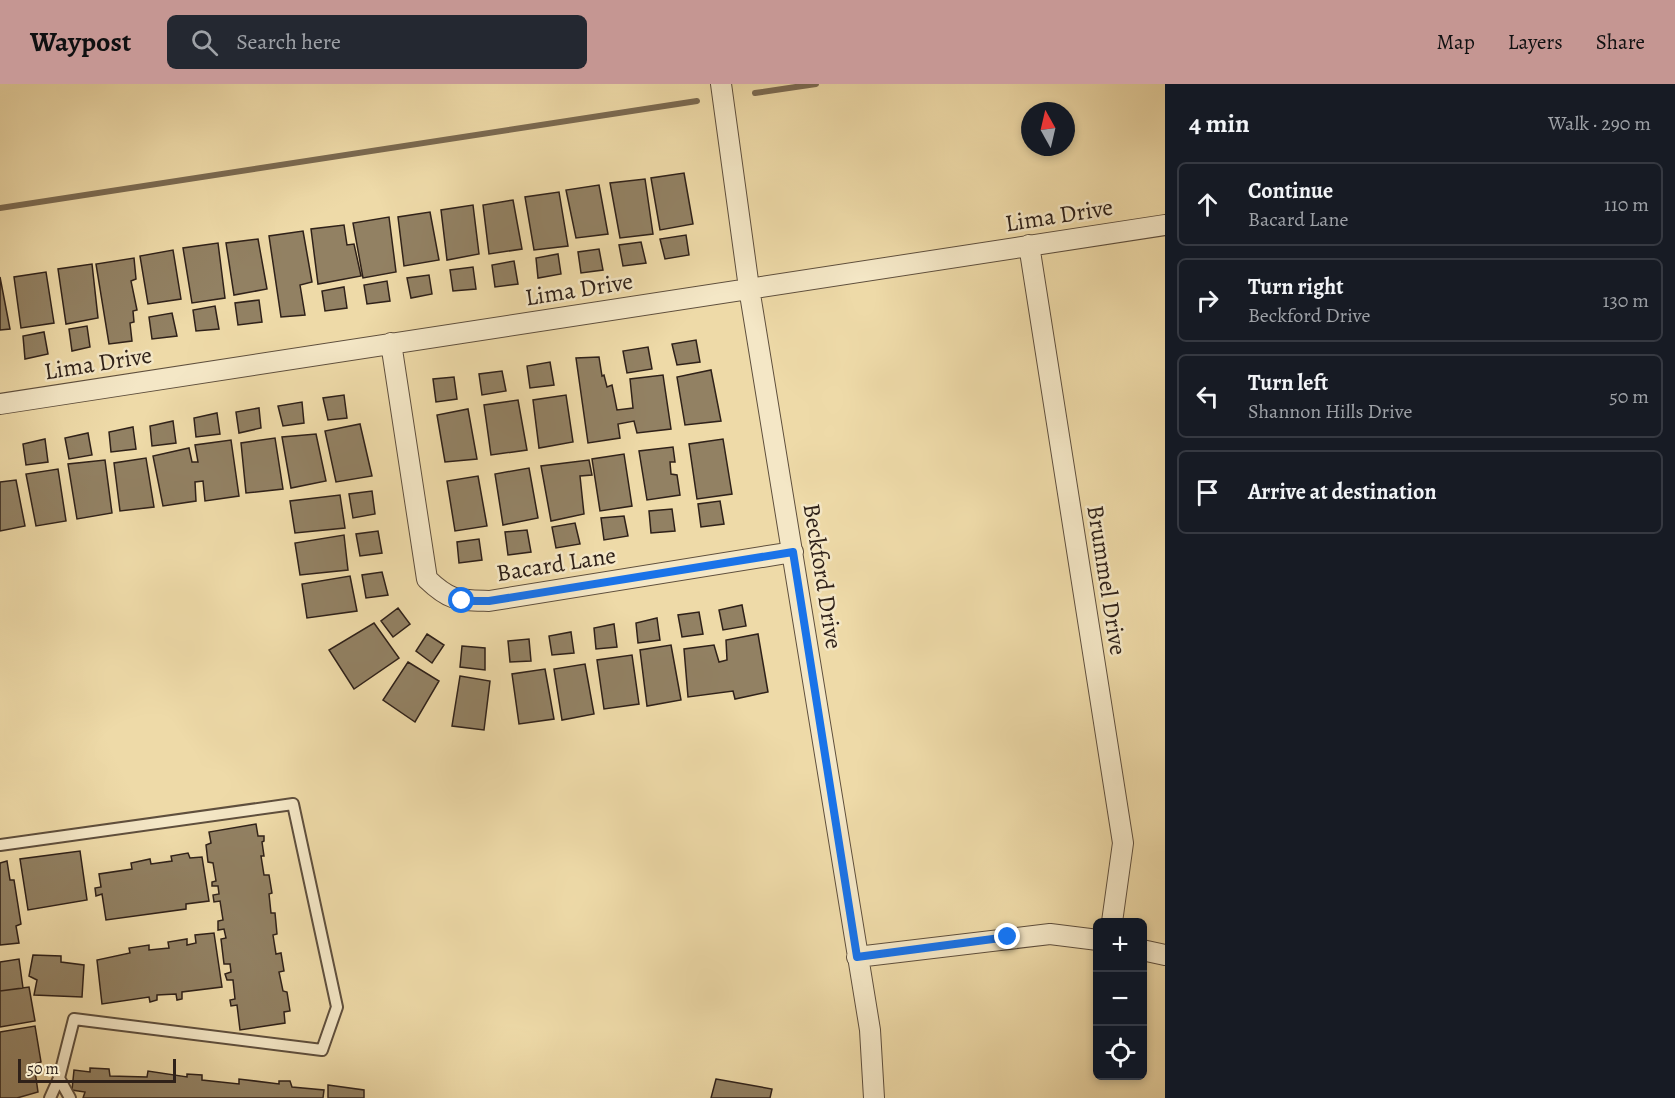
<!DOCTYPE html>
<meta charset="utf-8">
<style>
:root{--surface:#171b24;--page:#242831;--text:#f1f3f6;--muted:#9ea1a6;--line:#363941;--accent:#c59692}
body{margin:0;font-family:Alegreya,serif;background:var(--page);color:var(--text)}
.controls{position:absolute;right:18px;bottom:18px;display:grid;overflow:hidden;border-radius:9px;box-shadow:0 3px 9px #0003}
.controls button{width:54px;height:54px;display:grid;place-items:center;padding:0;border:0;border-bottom:2px solid var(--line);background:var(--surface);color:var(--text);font:30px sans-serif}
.compass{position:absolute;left:1021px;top:18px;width:54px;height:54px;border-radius:50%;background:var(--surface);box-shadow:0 3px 9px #0003;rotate:352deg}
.scale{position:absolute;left:18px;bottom:15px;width:158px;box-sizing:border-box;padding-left:6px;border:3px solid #2f2119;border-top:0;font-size:16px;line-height:21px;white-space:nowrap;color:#2f2119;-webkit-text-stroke:4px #f4e7c6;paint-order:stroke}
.stop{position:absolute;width:18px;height:18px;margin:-14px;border:4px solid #1a73e8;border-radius:50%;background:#fff}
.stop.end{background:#1a73e8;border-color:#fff;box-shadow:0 2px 6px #0008}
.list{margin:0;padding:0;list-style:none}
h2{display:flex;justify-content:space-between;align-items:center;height:78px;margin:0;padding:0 24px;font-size:26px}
h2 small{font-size:20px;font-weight:400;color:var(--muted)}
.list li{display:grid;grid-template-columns:39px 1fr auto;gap:18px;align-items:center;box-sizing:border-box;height:84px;margin:0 12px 12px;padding:0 12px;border:2px solid var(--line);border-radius:9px}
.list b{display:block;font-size:22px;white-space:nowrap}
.list p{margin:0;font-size:20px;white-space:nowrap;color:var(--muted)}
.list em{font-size:20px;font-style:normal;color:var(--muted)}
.icon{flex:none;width:33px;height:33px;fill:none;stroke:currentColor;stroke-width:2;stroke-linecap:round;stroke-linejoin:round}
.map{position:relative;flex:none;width:1165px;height:1014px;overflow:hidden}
header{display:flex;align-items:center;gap:36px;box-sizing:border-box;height:84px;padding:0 30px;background:var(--accent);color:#111}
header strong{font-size:28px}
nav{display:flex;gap:33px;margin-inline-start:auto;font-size:21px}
.search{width:420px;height:54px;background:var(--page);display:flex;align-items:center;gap:15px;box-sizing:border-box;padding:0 21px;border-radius:9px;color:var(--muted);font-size:22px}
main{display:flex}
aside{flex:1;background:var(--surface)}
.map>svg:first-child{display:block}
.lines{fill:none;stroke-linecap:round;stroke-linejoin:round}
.stream{stroke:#7b6a51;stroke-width:6}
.building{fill:#928163;stroke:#2f2119;stroke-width:1.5}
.lane-casing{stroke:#5f4f3d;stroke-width:14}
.street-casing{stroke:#5f4f3d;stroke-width:22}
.lane{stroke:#f4e7c6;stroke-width:10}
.street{stroke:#f4e7c6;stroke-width:20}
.route{stroke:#1a73e8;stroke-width:8}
.labels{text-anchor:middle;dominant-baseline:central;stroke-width:5;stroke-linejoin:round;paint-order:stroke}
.street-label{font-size:24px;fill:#2f2119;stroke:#f4e7c6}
</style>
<header>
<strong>Waypost</strong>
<div class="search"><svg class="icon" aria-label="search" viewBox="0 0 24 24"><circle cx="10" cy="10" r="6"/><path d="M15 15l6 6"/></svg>Search here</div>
<nav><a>Map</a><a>Layers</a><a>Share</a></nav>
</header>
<main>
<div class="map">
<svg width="1165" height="1014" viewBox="0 0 1165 1014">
<rect width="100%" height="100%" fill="#eedaa8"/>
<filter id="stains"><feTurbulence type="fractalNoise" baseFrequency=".00333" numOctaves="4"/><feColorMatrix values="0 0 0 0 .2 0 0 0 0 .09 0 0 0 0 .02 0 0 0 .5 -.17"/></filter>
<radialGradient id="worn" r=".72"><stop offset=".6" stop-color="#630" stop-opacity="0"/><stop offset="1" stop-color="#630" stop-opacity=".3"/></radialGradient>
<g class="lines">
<path class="stream" d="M755 9 816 0
M0 124 697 17"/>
</g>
<path class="building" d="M684 89 693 140 660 146 651 94Z
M645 95 653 150 620 154 610 99Z
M599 101 608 150 576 154 566 106Z
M559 108 568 162 534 166 525 113Z
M513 116 522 165 489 170 483 121Z
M473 121 479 170 447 176 441 126Z
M430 128 439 176 404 182 398 133Z
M389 133 396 188 363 194 353 139Z
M344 141 347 161 354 160 361 192 318 200 311 145Z
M303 147 312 198 300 201 305 231 281 233 269 152Z
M686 151 689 171 665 175 660 155Z
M258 155 267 205 234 211 226 159Z
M641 158 646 179 623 182 619 161Z
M218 159 225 214 192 219 183 164Z
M599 165 603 186 581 189 578 168Z
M173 166 181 215 148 220 140 172Z
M558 170 561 190 538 194 536 174Z
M134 174 136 195 131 197 137 226 133 227 134 238 130 239 132 257 109 260 96 180Z
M514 177 518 200 495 203 492 181Z
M92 180 98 234 66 240 58 185Z
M473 183 476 205 453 207 450 186Z
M46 188 54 239 21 244 14 193Z
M429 191 432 210 411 214 407 194Z
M0 193 10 245 0 246Z
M387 197 390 217 367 220 364 201Z
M344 203 347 224 325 227 322 207Z
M259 216 262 238 238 241 235 219Z
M215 222 219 245 196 247 193 226Z
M172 229 177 252 152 255 149 233Z
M87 242 90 263 72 267 69 245Z
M44 248 48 270 25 275 23 252Z
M696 256 700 278 677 281 672 260Z
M648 263 652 285 627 289 623 267Z
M599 273 602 292 604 291 607 303 612 301 617 326 633 324 630 295 663 291 671 345 637 349 634 337 618 340 620 354 588 359 576 274Z
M550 278 554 301 530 304 527 282Z
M711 286 721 337 685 341 677 293Z
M502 287 506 307 482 311 479 290Z
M454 293 457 315 436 318 433 295Z
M344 311 347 334 328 336 323 314Z
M566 311 573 358 539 364 533 316Z
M518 316 527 366 491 371 484 321Z
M302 318 304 339 283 342 278 322Z
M259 324 261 344 239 349 236 328Z
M468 325 477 375 445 378 437 331Z
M217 329 220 350 196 353 194 334Z
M173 337 176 359 152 362 150 342Z
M360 340 372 392 336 398 325 347Z
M133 343 136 365 111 368 109 348Z
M88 349 92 371 69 375 65 354Z
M316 350 326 397 291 404 282 353Z
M275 354 283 405 246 409 241 359Z
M45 355 48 378 26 381 23 360Z
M723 355 732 410 697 415 689 360Z
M231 356 239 412 205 417 203 397 195 398 196 417 163 422 153 372 189 364 192 378H198L195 361Z
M673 363 675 378H670L671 390 677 391 680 411 647 416 639 367Z
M624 370 632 422 600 427 592 375Z
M146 374 154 423 120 427 114 379Z
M105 376 112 429 77 435 68 380Z
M589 376 592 391 580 392 584 430 551 437 541 382Z
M529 384 538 434 503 441 495 390Z
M58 385 66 437 36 442 26 390Z
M478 392 487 442 455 447 447 397Z
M16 396 25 442 0 447V398Z
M372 407 375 430 353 434 349 410Z
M340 411 345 444 295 449 290 417Z
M720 417 724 440 701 443 698 420Z
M672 425 675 447 651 449 649 427Z
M624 432 628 452 604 456 601 434Z
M575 439 580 460 556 464 552 443Z
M527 446 531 468 508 471 505 448Z
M378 447 382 469 360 472 356 450Z
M344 451 348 486 300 491 295 459Z
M479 455 482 476 459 479 457 458Z
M382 488 388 511 366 514 362 491Z
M350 492 357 527 307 534 302 500Z
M742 521 746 542 723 546 719 526Z
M398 524 410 540 393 553 381 537Z
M699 528 703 550 682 553 678 531Z
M657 534 660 556 638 559 636 539Z
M374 539 399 574 354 605 329 566Z
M614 540 617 563 596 565 594 544Z
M571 548 574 569 552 571 549 552Z
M427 550 444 561 432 579 416 567Z
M758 550 768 608 735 615 733 607 688 613 684 565 714 561 719 578 727 576 726 556Z
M529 555 531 577 510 578 508 557Z
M671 561 681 616 647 622 640 566Z
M462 562 485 564V586L460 583Z
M632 571 639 620 604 625 597 576Z
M408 578 439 597 415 638 383 616Z
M585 580 594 630 562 636 554 585Z
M545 585 554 635 519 640 512 590Z
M460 592 490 597 484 646 452 642Z
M256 740 258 752H264V757L262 758 264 772H261L264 791H269L272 809 269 810 271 829H275L277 850 273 851 276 870 281 869 284 887 279 888 283 907 287 908 290 927 284 928 285 939 240 946 237 921 231 922 230 916 235 915 233 896H227L225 890 231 888 230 880H224L221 855 226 854 224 845 218 846V837L223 836 220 817 214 818 213 811 219 810 218 802H212V798L216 797 213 779 208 778 206 761 211 759 209 748Z
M80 767 87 816 28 826 20 775Z
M188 769 190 774 202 773 209 817 186 820V825L106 836 102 810 96 812 95 804 101 803 99 790 132 785 131 779 150 775 151 780 172 777 171 772Z
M7 777 10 796H14L21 840 16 842 19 859 0 861V779Z
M214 849 222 903 182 908V915L177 916 176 910 157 911V916L150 918 149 913 102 920 97 876 130 869 129 864 149 861V866L169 864 168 858 187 855V861L196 859 195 851Z
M33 871 61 872V878L84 881 82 913 34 911 37 896 29 892Z
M19 875 23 904 0 907V878Z
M29 903 35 937 0 943V907Z
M35 942 41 978 34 980 38 1008 17 1014H0V948Z
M90 984 109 985 110 992 147 993 148 987 187 993V990L202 991V996L239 1000V995L279 1000V997H290L292 1003 324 1006 323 1014H83L85 1008 72 1006 74 986 90 988Z
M716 995 772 1005 770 1014H711Z
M328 1001 364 1006V1014H328Z"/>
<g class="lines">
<defs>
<path id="lane" d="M0 761 293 720 337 923 322 966 74 935 59 994 50 1014
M59 994 70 1014"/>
<path id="street" d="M721 0 749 204 870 946 874 1014
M1029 161 1123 759 1112 838
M391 259 427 495C450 517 457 516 489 517L793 468
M0 320 1165 141
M1142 866 1165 871
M857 873 1050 850 1098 856"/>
</defs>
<use href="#lane" class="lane-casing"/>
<use href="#street" class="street-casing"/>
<use href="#lane" class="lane"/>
<use href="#street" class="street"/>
</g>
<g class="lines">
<path class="route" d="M462 517H489L793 468 857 873 1008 853"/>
</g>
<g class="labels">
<g class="street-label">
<text transform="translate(1059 131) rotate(-9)">Lima Drive</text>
<text transform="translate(579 205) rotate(-9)">Lima Drive</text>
<text transform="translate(98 279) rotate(-9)">Lima Drive</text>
<text transform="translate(556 480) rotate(-9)">Bacard Lane</text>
<text transform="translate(823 492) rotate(81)">Beckford Drive</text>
<text transform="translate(1107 496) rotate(81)">Brummel Drive</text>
</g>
</g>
<rect width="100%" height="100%" filter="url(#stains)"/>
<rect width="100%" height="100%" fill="url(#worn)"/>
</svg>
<div class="controls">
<button>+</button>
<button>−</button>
<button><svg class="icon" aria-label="locate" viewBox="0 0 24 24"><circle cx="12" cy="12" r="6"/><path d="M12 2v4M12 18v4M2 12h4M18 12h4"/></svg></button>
</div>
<svg class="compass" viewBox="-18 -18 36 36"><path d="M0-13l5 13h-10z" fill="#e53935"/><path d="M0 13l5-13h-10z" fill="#9ea1a6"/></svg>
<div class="scale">50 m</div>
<div class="stop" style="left:462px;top:517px"></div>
<div class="stop end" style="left:1008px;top:853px"></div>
</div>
<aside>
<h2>4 min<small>Walk · 290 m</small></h2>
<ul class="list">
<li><svg class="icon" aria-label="ahead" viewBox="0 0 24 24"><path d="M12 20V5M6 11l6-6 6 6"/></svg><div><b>Continue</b><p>Bacard Lane</p></div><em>110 m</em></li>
<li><svg class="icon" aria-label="right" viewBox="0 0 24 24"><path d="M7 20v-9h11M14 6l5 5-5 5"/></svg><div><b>Turn right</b><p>Beckford Drive</p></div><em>130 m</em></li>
<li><svg class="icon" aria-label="left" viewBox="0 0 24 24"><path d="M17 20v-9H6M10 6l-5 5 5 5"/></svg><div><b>Turn left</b><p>Shannon Hills Drive</p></div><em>50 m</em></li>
<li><svg class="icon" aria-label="arrive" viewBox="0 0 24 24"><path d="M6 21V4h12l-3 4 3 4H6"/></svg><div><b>Arrive at destination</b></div></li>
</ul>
</aside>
</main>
